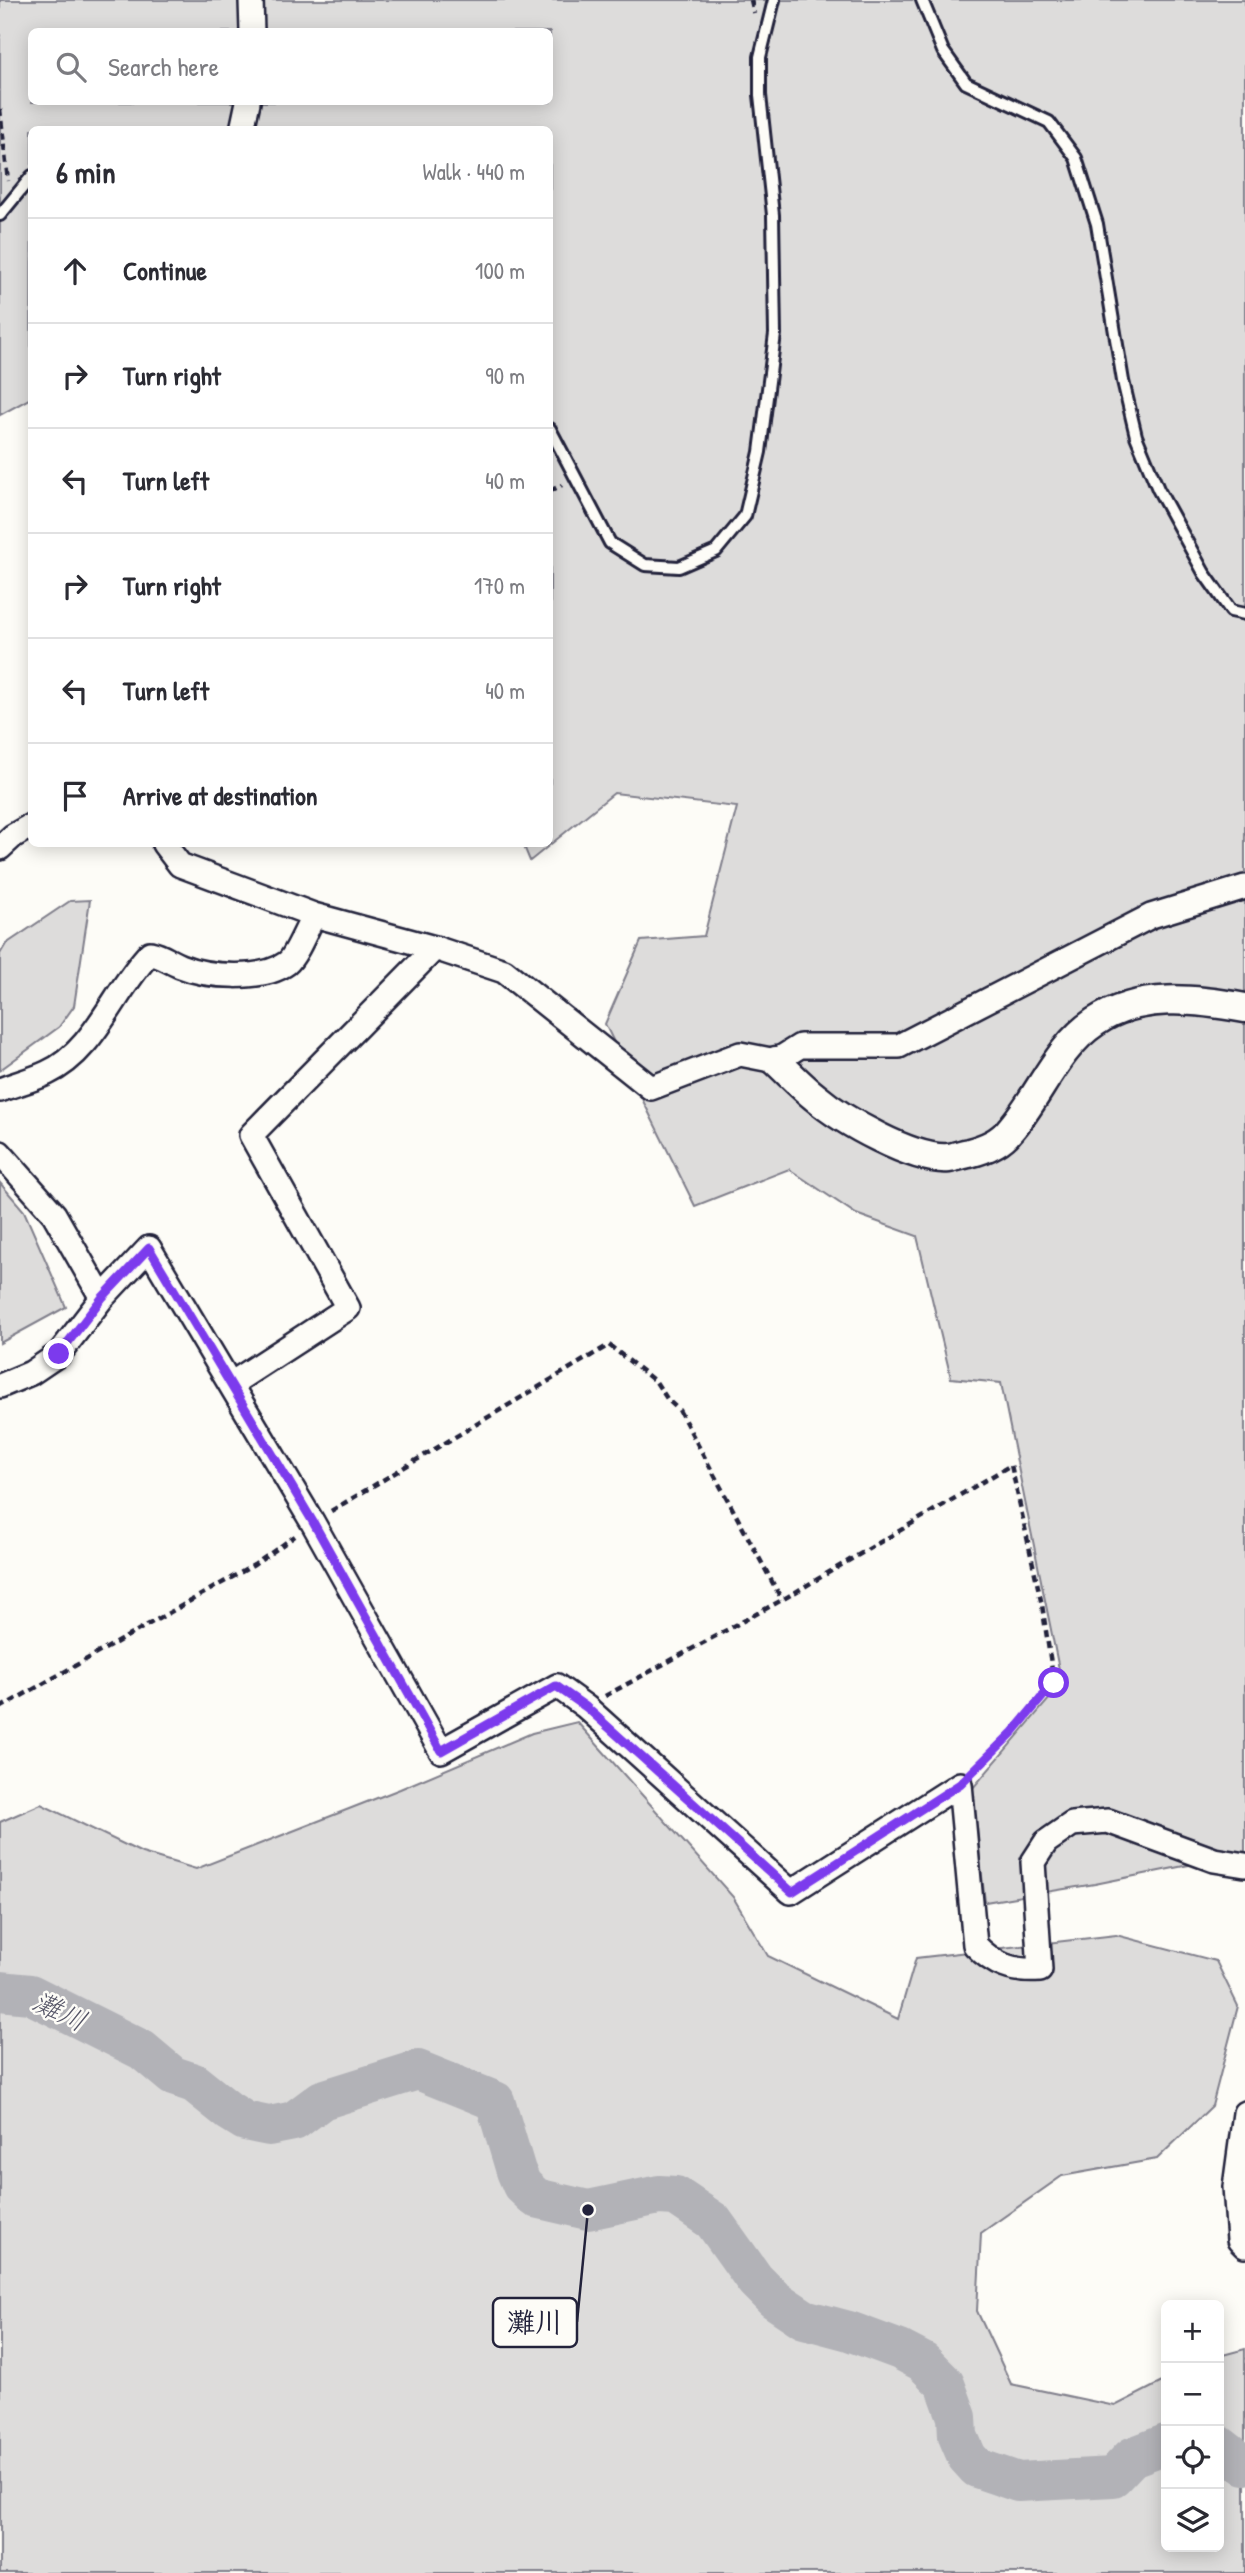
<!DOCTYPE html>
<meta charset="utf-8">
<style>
:root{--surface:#fff;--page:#f2f2f3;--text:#2b2b33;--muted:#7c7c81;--line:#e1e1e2}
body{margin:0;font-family:"Patrick Hand","Klee One",sans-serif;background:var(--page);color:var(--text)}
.controls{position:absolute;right:21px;bottom:21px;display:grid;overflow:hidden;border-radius:10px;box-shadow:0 4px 18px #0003}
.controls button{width:63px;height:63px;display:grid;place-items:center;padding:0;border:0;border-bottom:2px solid var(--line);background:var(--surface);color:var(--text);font:35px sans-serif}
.stop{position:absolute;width:21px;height:21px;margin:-16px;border:5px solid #7c3aed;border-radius:50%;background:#fff}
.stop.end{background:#7c3aed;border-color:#fff;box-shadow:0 2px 7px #0008}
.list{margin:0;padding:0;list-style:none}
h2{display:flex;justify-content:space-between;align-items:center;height:91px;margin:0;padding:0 28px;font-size:30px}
h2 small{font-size:23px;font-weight:400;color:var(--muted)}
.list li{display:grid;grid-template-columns:46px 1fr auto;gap:21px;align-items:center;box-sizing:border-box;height:105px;padding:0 28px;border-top:2px solid var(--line)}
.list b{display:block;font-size:26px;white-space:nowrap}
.list em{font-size:23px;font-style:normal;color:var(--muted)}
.icon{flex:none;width:38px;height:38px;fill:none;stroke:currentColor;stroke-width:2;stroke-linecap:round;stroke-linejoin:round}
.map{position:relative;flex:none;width:1245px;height:2573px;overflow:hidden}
.search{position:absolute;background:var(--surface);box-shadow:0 4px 18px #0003;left:28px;top:28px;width:525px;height:77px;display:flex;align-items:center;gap:18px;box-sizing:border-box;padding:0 24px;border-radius:10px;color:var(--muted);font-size:26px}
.panel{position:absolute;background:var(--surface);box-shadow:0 4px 18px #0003;left:28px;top:126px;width:525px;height:721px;border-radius:10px}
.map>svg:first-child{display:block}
.green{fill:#dddcdb;stroke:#807f8b;stroke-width:2;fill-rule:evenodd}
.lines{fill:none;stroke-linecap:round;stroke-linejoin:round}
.river{stroke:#b2b2b7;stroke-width:40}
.service-casing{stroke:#22223b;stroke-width:16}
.minor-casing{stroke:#22223b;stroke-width:28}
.tertiary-casing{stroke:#22223b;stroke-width:33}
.path{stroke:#22223b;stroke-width:4.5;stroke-dasharray:7 5;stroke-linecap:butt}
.service{stroke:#fdfcf7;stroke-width:10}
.minor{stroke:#fdfcf7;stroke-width:23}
.tertiary{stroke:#fdfcf7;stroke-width:28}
.route{stroke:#7c3aed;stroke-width:9}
.labels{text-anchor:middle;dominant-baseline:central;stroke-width:5;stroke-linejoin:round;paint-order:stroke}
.water-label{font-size:28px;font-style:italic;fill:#545466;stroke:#fdfcf7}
.leader{fill:none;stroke:#22223b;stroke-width:2.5}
.callout-dot{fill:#22223b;stroke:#fdfcf7;stroke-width:2.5}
.callout{fill:#fdfcf7;stroke:#22223b;stroke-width:2.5}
.callout-label{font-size:28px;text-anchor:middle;font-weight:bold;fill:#22223b}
</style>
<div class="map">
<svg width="1245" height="2573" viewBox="0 0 1245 2573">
<rect width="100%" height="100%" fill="#fdfcf7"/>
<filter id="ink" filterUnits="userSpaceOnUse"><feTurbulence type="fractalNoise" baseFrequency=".0143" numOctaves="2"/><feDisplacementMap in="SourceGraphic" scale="14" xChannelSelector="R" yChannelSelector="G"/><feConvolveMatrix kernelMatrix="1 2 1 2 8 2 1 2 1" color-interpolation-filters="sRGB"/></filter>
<g filter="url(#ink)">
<path class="green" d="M0 0H1245V1852L1243 1854 1095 1884 985 1902 972 1789 1062 1684 1001 1383 951 1378 917 1236 856 1214 789 1169 695 1206 605 1024 641 941 704 936 737 807 614 793 530 861 523 844H550V130H32L31 398 0 415ZM32 32H550V102H32Z
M90 900 74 1006 59 1027 0 1070V954L6 944 70 901Z
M0 1183 24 1211 66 1307 0 1343Z
M577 1722 733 1897 768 1956 898 2019 916 1958 1116 1935 1216 1961 1238 2006 1212 2106 1157 2159 1062 2176 981 2233 977 2311 1011 2384 1115 2406 1166 2380V2547H1219V2356L1245 2349V2573H0V1822L41 1804 142 1853 196 1869 400 1789 532 1733Z"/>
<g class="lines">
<path class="river" d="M0 1991 30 1994 142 2050 173 2076 194 2083 229 2111 245 2121 269 2126 294 2121 322 2100 418 2070 495 2101 516 2171 522 2185 536 2198 588 2210 659 2195 676 2196 713 2221 755 2280 774 2299 804 2319 849 2331 900 2350 923 2362 945 2384 957 2417 958 2436 967 2457 977 2468 1018 2482 1113 2477 1132 2457 1166 2444
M1219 2445 1245 2465"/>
<defs>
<path id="service" d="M922 0 943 51 966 83 1049 122 1076 158 1097 224 1123 381 1136 436 1158 489 1204 573 1231 611 1245 614
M0 215 32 176
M550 429 610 543 645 565 679 567 716 551 745 516 760 452 775 334 773 215 760 95V57L774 0"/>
<path id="minor" d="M251 0 252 32
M242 130 248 102
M164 844 180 865 314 915 435 948 504 971 651 1088 740 1054 776 1061 800 1046H899L1151 916 1245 887
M0 848 13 836 32 825
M0 1090C15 1084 32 1080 47 1073 95 1051 114 990 150 953 163 956 168 961 180 966 207 977 263 981 287 963 296 956 308 926 314 915
M0 1153 54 1214 102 1298
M231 1384 348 1308 251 1135 435 948
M0 1386 31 1373 59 1354 102 1298 149 1248 313 1523 441 1751 557 1686 586 1707 791 1892 960 1784 975 1945C994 1965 1013 1972 1040 1970L1033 1862 1046 1842 1072 1824 1108 1821 1214 1860 1245 1865
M1245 2113 1235 2187 1239 2240 1245 2246"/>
<path id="tertiary" d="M776 1061C789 1073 801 1086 815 1097 842 1120 913 1161 949 1158 955 1157 963 1154 969 1153 985 1149 1000 1143 1010 1130 1040 1096 1056 1048 1095 1022 1140 992 1195 999 1245 1008"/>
</defs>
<use href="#service" class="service-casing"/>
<use href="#minor" class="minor-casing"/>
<use href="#tertiary" class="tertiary-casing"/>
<path class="path" d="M751 0 754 13
M0 109 8 181
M550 491 562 485
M331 1511 609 1345 656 1382 668 1400 679 1410 782 1600
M605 1696 782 1600 1011 1465 1042 1605 1054 1683 1013 1732 975 1770
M0 1708 254 1565 295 1536"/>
<use href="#service" class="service"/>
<use href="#minor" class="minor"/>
<use href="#tertiary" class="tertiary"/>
</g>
</g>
<g class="lines" filter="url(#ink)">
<path class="route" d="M59 1354 102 1298 149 1248 313 1522 441 1751 556 1686 586 1707 792 1892 960 1784 1013 1732 1054 1683"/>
</g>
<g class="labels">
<g class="water-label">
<text transform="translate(60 2011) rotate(25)">灘川</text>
</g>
</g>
<path class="leader" d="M588 2210L577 2322"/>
<circle class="callout-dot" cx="588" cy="2210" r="7"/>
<rect class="callout" x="493" y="2298" width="84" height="49" rx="7"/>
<g class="callout-label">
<text x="535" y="2332">灘川</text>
</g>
</svg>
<div class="controls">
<button>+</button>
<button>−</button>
<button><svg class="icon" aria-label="locate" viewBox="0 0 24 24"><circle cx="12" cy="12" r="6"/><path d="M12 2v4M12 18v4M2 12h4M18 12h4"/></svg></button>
<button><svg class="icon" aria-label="layers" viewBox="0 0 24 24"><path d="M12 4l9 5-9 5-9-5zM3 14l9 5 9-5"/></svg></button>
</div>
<div class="stop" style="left:1054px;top:1683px"></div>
<div class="stop end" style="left:59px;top:1354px"></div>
<div class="search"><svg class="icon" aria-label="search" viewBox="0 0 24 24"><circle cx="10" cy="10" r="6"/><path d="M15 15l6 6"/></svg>Search here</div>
<section class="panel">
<h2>6 min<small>Walk · 440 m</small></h2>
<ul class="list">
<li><svg class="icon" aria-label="ahead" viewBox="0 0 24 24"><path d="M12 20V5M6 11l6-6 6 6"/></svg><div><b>Continue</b></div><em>100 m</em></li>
<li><svg class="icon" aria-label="right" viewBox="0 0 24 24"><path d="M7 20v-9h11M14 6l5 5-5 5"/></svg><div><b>Turn right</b></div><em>90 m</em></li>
<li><svg class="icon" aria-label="left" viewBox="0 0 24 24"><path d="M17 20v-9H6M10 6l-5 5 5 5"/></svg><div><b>Turn left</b></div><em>40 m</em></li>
<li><svg class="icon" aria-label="right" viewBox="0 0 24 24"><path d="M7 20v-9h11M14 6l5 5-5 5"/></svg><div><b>Turn right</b></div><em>170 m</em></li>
<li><svg class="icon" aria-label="left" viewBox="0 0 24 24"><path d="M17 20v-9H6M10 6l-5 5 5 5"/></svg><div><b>Turn left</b></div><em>40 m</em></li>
<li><svg class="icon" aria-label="arrive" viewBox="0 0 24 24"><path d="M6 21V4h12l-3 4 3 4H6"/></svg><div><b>Arrive at destination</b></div></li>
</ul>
</section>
</div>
